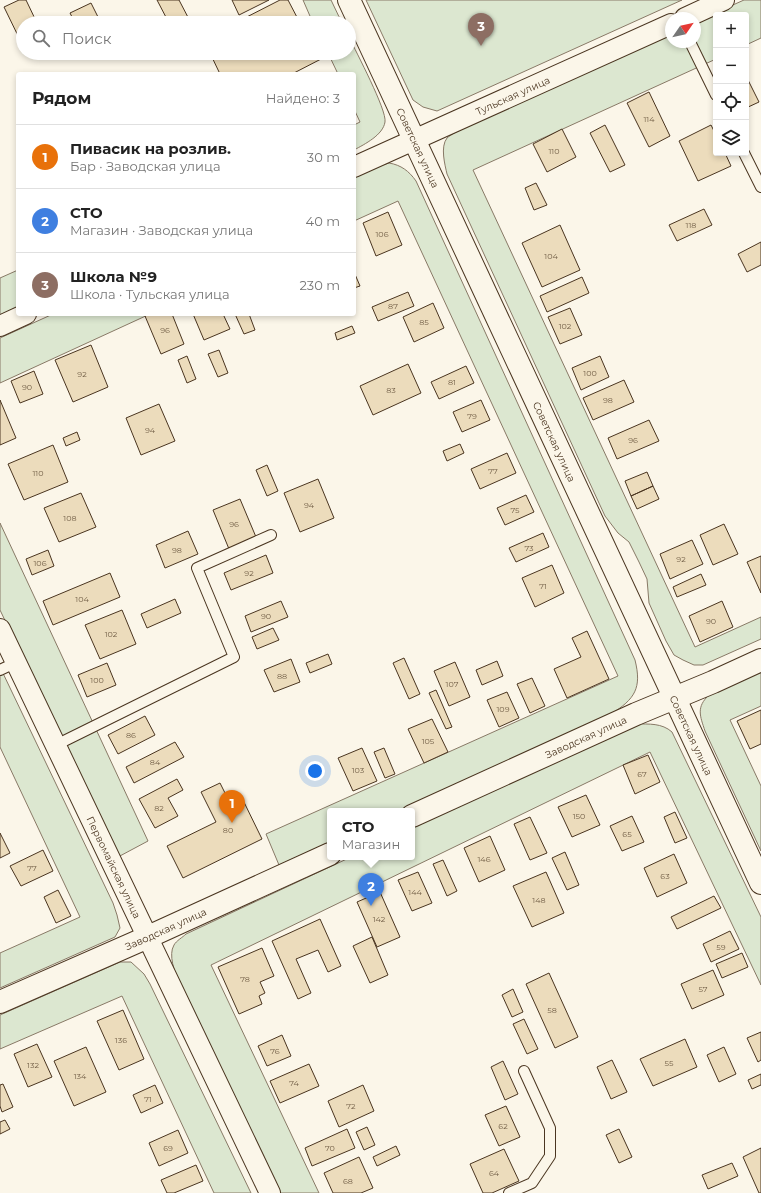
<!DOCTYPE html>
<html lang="ru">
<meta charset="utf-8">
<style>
:root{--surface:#fff;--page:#f2f2f2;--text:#222;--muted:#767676;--line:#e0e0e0;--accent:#0b8043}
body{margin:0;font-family:Montserrat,sans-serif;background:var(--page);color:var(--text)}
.controls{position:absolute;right:12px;top:12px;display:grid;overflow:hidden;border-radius:4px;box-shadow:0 2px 6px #0003}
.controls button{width:36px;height:36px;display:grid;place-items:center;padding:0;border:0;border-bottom:1px solid var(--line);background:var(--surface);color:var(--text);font:20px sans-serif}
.compass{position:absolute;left:665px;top:12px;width:36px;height:36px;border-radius:50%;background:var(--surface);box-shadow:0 2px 6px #0003;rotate:56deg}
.you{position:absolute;left:315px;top:771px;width:14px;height:14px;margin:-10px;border:3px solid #fff;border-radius:50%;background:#1a73e8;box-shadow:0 0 0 6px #1a73e833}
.badge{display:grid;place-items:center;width:26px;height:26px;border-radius:50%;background:var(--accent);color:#fff;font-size:13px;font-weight:700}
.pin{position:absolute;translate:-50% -33px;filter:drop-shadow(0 1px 2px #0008)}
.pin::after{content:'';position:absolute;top:21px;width:14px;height:12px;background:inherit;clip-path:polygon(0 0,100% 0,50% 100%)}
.popup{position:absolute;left:327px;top:808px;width:88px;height:52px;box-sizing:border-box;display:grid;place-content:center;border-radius:4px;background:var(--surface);filter:drop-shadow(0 1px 3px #0005);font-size:13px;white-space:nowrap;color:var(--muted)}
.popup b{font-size:15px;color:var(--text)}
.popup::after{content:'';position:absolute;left:50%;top:100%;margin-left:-8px;border:8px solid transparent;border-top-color:var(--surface)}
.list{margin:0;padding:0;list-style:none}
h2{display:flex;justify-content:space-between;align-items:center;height:52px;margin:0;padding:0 16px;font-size:17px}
h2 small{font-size:13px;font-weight:400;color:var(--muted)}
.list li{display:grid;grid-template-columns:26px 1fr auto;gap:12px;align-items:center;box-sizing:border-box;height:64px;padding:0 16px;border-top:1px solid var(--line)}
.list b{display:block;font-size:15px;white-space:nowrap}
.list p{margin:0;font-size:13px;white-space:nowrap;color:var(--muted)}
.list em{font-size:13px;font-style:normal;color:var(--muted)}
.icon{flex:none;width:22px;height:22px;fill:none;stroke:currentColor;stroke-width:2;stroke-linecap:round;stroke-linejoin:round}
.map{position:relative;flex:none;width:761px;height:1193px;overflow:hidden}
.search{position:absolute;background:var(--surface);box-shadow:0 2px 6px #0003;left:16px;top:16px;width:340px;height:44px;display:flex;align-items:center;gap:10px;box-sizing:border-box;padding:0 14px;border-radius:22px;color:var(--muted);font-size:15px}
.panel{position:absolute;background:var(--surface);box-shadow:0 2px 6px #0003;left:16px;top:72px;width:340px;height:244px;border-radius:4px}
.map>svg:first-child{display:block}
.green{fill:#dce7d0;stroke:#887966}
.building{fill:#ecdcbc;stroke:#4a3520}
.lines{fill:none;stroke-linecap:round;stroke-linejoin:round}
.lane-casing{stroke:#4a3520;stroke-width:12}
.street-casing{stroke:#4a3520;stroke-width:22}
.secondary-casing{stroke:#4a3520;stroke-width:24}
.lane{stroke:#fbf6e9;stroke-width:10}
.street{stroke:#fbf6e9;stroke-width:20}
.secondary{stroke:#fbf6e9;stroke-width:22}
.labels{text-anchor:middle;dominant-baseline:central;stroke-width:3;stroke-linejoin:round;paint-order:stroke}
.number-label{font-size:8px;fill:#725f47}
.street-label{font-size:10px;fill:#4a3520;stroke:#fbf6e9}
</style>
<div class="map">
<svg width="761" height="1193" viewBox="0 0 761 1193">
<rect width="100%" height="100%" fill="#fbf6e9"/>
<path class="green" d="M303 0H331L342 23H313Z
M366 0H682L437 111 423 107 413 100Z
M744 0H761V38L746 45V15H716V59L473 170 695 647 761 617V639L703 665H694L683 660 674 655 666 641 649 603 647 579 639 562 629 542 618 533 605 516 447 174C445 165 440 147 447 138 449 136 453 134 456 132L671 33V42H695V22Z
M349 37C356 52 387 110 385 122 383 135 365 144 354 150V125L360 122 354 109V74H338L328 53H349Z
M389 163C401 165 409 171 416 181L635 660C642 688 635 699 611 714L398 811H330V842L279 865 266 834 618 676 398 201 354 221V177L382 165Z
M18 270V307L0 315V278Z
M53 314H150L0 383V338Z
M0 523 148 841 118 857 0 610Z
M0 667 113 903 117 915 120 928 115 937 0 988V953L80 917 0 747Z
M761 671V706L730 720 761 786V851L705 731C700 716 696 707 709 695Z
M636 724C649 724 662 723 672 732L761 917V985L650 752 211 965 319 1193H279L178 981C175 972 168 955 174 945 176 941 183 937 186 934L351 857H412V828Z
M120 962H131L144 974 150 984 251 1193H214L122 996 0 1049V1015Z"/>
<path class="building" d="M19 0H26L37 23H23L22 44 4 7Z
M157 0H179L191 23H169Z
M232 0H269L239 15Z
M280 0H288L300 23H235Z
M91 3 101 23H75L70 13Z
M210 53H286L288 57 297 53H320L323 58 292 74H220Z
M746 76 759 102 746 108Z
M649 92 670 136 649 147 627 103Z
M605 125 625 165 610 172 590 133Z
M711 125 716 135V153H725L731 166 698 181 679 141Z
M562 129 576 157 547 172 533 144Z
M536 183 547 205 534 210 525 188Z
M704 209 712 225 677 241 669 225Z
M388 212 402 245 376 256 363 223Z
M560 225 580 270 542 287 522 243Z
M761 242V265L747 272 738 254Z
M354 272 360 286 354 288Z
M582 277 589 293 547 312 540 296Z
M408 292 414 306 378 321 372 307Z
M433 303 444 328 414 342 403 317Z
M570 308 582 335 560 344 548 317Z
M151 314H172L184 344 161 354 145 316Z
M193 314H223L230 329 204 340Z
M235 314H249L255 330 244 334Z
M352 326 355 333 337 340 335 333Z
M91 345 108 387 73 402 55 360Z
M219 350 228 373 218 377 208 354Z
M187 356 196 379 187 383 178 360Z
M600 356 609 377 581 390 572 368Z
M408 364 421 393 373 415 360 386Z
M466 366 474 383 439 399 431 382Z
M34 371 43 394 20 403 11 381Z
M624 380 634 402 593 420 583 398Z
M0 400 16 438 0 445Z
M481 400 490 420 462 432 453 412Z
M159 404 175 441 141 455 126 418Z
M649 420 659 441 617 459 608 438Z
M77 432 80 440 66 446 63 438Z
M460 444 464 453 447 461 443 451Z
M53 445 68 482 24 500 8 464Z
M507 453 516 473 480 489 471 469Z
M267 465 278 491 267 496 256 470Z
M647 472 653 486 631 496 625 481Z
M318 479 334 518 300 532 284 493Z
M653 486 659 499 637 509 631 496Z
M81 493 96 527 59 542 44 508Z
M526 495 534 512 505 525 497 508Z
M240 499 256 537 229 549 213 510Z
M724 524 738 554 713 565 700 535Z
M188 531 198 554 165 568 156 545Z
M543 533 549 547 516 562 509 548Z
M692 540 703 564 670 579 660 554Z
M48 550 54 566 32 575 26 559Z
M266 555 273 573 231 590 224 573Z
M761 556V593L747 562Z
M552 565 564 593 535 607 522 578Z
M110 573 120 597 53 625 43 601Z
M701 574 706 585 677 597 673 587Z
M175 599 181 613 147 628 141 614Z
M281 601 288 617 251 632 245 616Z
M722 601 733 627 700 642 689 616Z
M122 610 136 644 100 659 85 625Z
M273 628 279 640 257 649 252 637Z
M587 631 609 679 567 698 554 669 581 657 572 638Z
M328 654 332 664 310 673 306 663Z
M404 658 420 694 409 699 393 663Z
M291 659 300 682 274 692 264 670Z
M497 661 503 676 482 685 476 670Z
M455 662 470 697 449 706 434 671Z
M107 663 116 685 87 697 78 675Z
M532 678 545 706 530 713 517 684Z
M436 690 452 727 446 729 429 693Z
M507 692 519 718 499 727 487 700Z
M761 710V744L750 749 737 721Z
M145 716 155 735 118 754 108 735Z
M432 719 448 752 424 763 408 729Z
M175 742 184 757 134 783 126 767Z
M362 748 377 781 353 791 338 758Z
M384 748 395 774 385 778 374 752Z
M648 755 660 782 635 794 623 765Z
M177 779 183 790 168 798 178 816 155 828 139 799Z
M220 783 229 801 241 796 262 839 183 878 167 846 216 822 201 792Z
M586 795 600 825 572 837 558 807Z
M675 812 687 838 675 843 664 817Z
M632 816 644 842 622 851 610 826Z
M530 817 547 853 530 860 514 824Z
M0 833 10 853 0 858Z
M490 836 505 870 479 882 464 848Z
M43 850 53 871 21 886 10 866Z
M565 852 579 885 567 890 552 858Z
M674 854 687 883 657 897 644 868Z
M443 860 457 891 447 896 433 864Z
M418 872 432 903 412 911 398 880Z
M546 872 564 913 532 927 513 886Z
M58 890 71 916 56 923 44 897Z
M380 892 400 937 377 947 357 902Z
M714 896 721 908 677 929 671 917Z
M320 919 341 966 328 972 318 950 296 959 311 993 298 999 272 941Z
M730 931 739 949 711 962 703 944Z
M372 937 388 975 370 983 353 946Z
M262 948 274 976 260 982 265 993 259 996 262 1004 239 1014 218 967Z
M742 953 748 967 722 978 716 964Z
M713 970 724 995 692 1009 681 984Z
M549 973 578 1037 555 1048 526 984Z
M513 989 523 1012 512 1017 502 995Z
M123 1010 144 1059 119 1070 97 1021Z
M524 1019 538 1049 527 1054 513 1024Z
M761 1032V1060L758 1062 747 1038Z
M282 1035 291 1056 267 1066 258 1046Z
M685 1039 697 1067 653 1086 640 1059Z
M37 1044 52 1077 28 1087 14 1054Z
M86 1047 106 1092 74 1106 54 1061Z
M724 1047 736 1074 719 1082 707 1055Z
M612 1060 627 1092 611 1099 597 1067Z
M503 1061 518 1094 505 1100 491 1067Z
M309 1064 319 1086 280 1103 270 1081Z
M761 1074V1085L752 1089 748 1080Z
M3 1084 13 1107 2 1112 0 1106V1085Z
M155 1085 163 1103 141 1113 133 1095Z
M363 1085 374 1111 339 1127 328 1101Z
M506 1106 520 1137 499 1146 485 1115Z
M5 1120 10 1129 0 1134V1122Z
M367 1127 375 1145 364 1150 356 1132Z
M347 1129 355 1148 312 1166 305 1148Z
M619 1129 632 1157 619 1163 606 1135Z
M178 1130 188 1153 159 1166 149 1143Z
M396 1146 400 1155 377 1166 373 1157Z
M761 1148V1193H759L743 1157Z
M504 1149 519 1181 492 1193H483L470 1164Z
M359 1157 373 1188 361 1193H333L324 1173Z
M732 1163 738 1176 708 1189 702 1175Z
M196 1165 203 1181 174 1193H167L161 1180Z"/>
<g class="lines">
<defs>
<path id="lane" d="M690 42 716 95
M744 153 761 187
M0 670 17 662
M56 745 234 657 197 568 271 535
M509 1193 532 1183 550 1156V1128L524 1071"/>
<g id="street">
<path d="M685 18 724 0"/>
<path id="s1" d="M354 167 671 24"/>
<path d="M0 326 26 314"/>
<path id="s2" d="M0 629 270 1193"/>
</g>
<g id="secondary">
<path id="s3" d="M349 0C487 294 622 590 761 883"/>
<path id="s4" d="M412 816 636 714 713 682 761 660"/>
<path id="s5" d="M0 1002 148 937 330 854"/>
</g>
</defs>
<use href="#lane" class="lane-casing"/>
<use href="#street" class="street-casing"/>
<use href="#secondary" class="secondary-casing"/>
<use href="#lane" class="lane"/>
<use href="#street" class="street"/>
<use href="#secondary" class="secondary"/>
</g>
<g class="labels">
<g class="number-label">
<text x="649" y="119">114</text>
<text x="554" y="151">110</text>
<text x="691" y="225">118</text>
<text x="382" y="234">106</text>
<text x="551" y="256">104</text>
<text x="393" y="306">87</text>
<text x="424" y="322">85</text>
<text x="565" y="326">102</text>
<text x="165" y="330">96</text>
<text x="590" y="373">100</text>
<text x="82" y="374">92</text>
<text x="452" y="382">81</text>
<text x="27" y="387">90</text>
<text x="391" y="390">83</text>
<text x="608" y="400">98</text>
<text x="472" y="416">79</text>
<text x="150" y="430">94</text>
<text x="633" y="440">96</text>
<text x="493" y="471">77</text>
<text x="38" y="473">110</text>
<text x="309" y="505">94</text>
<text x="515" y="510">75</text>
<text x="70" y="518">108</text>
<text x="234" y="524">96</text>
<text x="529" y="548">73</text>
<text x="177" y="550">98</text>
<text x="681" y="559">92</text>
<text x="40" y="563">106</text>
<text x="249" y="573">92</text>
<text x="543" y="586">71</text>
<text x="82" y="599">104</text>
<text x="266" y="616">90</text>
<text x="711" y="621">90</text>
<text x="111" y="634">102</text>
<text x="282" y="676">88</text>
<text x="97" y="680">100</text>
<text x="452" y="684">107</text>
<text x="503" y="709">109</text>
<text x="131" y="735">86</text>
<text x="428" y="741">105</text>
<text x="155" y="762">84</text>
<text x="358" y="770">103</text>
<text x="642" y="774">67</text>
<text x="159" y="808">82</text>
<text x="579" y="816">150</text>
<text x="228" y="830">80</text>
<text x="627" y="834">65</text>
<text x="484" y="859">146</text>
<text x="32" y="868">77</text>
<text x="665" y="876">63</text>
<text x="415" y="892">144</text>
<text x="539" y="900">148</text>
<text x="379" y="919">142</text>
<text x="721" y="947">59</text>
<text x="245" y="979">78</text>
<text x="703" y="989">57</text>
<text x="552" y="1010">58</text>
<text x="121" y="1040">136</text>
<text x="275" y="1051">76</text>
<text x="669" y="1063">55</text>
<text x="33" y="1065">132</text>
<text x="80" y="1076">134</text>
<text x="294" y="1083">74</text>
<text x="148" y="1099">71</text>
<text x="351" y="1106">72</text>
<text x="503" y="1126">62</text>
<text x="168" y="1148">69</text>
<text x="330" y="1148">70</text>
<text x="494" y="1173">64</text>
<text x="348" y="1181">68</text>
</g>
<g class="street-label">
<text stroke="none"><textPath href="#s1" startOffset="174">Тульская улица</textPath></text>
<text stroke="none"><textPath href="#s3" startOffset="163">Советская улица</textPath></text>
<text stroke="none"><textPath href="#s3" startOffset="487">Советская улица</textPath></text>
<text stroke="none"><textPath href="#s3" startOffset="811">Советская улица</textPath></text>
<text stroke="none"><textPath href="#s4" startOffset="191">Заводская улица</textPath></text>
<text stroke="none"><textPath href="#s2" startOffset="264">Первомайская улица</textPath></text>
<text stroke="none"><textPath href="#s5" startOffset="181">Заводская улица</textPath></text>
</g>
</g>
</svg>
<div class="controls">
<button>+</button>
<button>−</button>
<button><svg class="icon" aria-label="locate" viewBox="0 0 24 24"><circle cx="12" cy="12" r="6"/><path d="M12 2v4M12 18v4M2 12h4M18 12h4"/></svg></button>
<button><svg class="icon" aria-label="layers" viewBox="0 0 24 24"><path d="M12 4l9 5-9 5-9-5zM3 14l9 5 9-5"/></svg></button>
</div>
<svg class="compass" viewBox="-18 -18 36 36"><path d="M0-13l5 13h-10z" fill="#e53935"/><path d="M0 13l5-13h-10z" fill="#767676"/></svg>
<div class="you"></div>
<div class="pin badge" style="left:232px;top:823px;background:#e8710a">1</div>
<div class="pin badge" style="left:371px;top:906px;background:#3f7fe0">2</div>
<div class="popup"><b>СТО</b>Магазин</div>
<div class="pin badge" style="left:481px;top:46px;background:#8d6e63">3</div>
<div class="search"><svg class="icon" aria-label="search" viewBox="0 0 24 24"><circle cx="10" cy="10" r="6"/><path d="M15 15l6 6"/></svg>Поиск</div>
<section class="panel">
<h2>Рядом<small>Найдено: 3</small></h2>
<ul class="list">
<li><span class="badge" style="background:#e8710a">1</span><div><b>Пивасик на розлив.</b><p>Бар · Заводская улица</p></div><em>30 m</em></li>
<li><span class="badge" style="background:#3f7fe0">2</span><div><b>СТО</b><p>Магазин · Заводская улица</p></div><em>40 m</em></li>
<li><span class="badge" style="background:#8d6e63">3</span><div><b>Школа №9</b><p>Школа · Тульская улица</p></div><em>230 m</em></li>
</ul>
</section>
</div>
